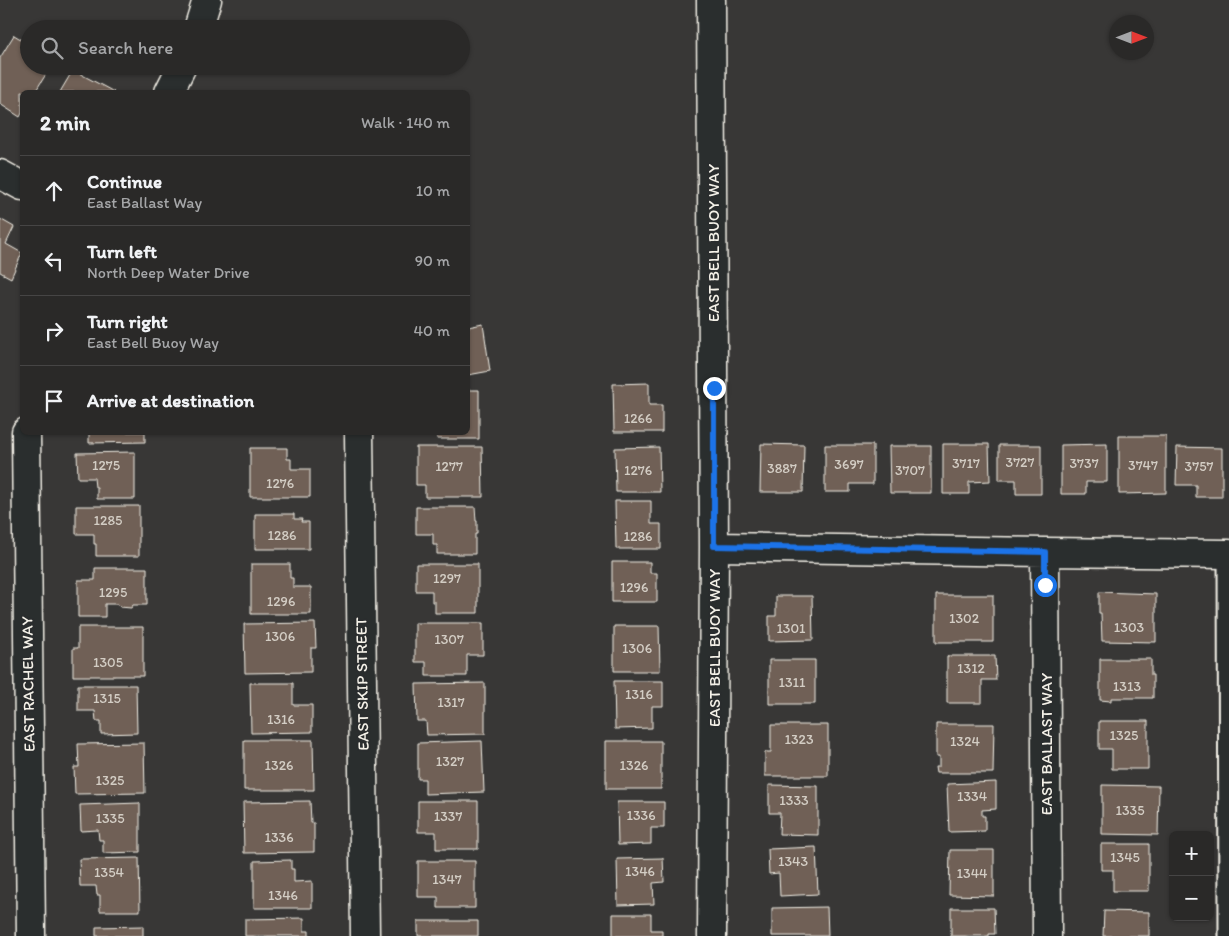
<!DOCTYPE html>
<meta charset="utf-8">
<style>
:root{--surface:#2a2928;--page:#323130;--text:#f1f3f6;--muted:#a5a6a8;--line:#464545}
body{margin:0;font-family:Itim,sans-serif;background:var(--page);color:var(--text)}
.controls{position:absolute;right:15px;bottom:15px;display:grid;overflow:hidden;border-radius:8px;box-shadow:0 1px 4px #0004}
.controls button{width:45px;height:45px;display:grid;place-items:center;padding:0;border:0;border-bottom:1px solid var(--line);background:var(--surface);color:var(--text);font:25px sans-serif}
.compass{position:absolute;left:1109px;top:15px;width:45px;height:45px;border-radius:50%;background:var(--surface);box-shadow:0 1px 4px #0004;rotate:90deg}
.stop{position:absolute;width:15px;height:15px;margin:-11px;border:4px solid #1a73e8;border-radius:50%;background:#fff}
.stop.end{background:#1a73e8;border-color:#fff;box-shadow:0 1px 5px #0008}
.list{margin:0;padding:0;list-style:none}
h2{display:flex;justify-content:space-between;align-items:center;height:65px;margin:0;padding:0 20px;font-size:21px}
h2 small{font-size:16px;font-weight:400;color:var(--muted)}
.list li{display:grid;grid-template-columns:32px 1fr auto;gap:15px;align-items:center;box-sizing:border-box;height:70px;padding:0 20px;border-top:1px solid var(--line)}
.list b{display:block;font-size:19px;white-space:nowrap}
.list p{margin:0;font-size:16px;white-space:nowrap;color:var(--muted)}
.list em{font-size:16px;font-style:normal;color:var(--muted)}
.icon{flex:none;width:28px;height:28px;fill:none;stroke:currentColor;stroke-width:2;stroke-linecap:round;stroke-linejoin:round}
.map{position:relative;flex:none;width:1229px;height:936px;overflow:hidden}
.search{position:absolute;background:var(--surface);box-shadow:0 1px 4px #0004;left:20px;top:20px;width:450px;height:55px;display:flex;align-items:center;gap:12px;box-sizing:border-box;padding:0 18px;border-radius:28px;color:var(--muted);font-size:19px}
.panel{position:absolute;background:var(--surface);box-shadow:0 1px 4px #0004;left:20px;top:90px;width:450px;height:345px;border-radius:8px}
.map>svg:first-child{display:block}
.building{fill:#6f6056;stroke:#f4f1e8}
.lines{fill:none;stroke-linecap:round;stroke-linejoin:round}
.lane-casing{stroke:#f4f1e8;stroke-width:19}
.street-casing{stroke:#f4f1e8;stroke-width:31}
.lane{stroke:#2a2d2e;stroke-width:15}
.street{stroke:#2a2d2e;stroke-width:28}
.route{stroke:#1a73e8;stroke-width:6}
.labels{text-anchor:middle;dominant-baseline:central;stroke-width:4;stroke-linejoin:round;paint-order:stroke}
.number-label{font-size:14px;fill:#d3cdc4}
.street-label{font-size:16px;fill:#f4f1e8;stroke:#2a2d2e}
</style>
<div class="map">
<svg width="1229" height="936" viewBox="0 0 1229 936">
<rect width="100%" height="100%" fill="#383736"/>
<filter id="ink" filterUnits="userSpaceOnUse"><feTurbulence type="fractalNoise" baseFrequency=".02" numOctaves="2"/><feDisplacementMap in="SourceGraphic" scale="10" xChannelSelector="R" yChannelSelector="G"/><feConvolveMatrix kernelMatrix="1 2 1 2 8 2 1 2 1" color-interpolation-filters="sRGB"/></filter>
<g filter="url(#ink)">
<path class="building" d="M14 35 29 44V66H51L35 92H22V113L20 117 0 104V58Z
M73 70 114 92H60Z
M0 219 14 227 6 244 22 253 11 278 0 272Z
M483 324 490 371 468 375V327Z
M649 383V405H662V432H614L613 384Z
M468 390H479V439H437V432H468Z
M89 432H145V442L89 443Z
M1119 436H1166V493L1119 494Z
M761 444 804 445 803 492H760Z
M943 444H989L990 481 969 482V494H943Z
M1107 444V482H1086V494H1061V445Z
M825 445H873V484H850V492H825Z
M999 445H1041V494H1016V480H999Z
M889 446H931V493H890Z
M416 447H482L483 497H425V485H416Z
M659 447 660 492H616L615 448Z
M1177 447 1222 448V497H1196V485H1176Z
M250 448H287V459H291V469H310V497H250Z
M135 452V499H97V487H95L94 478H78L77 453Z
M615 501H651V524H661V549H616Z
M76 506H139V556H96V544H94V534H76Z
M416 507H475L476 521H477V534H475V554H437V545H433V534H416Z
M255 514H294V519H302L301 522H309V549H255Z
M612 562H650V573H657V602H612Z
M251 564H290V578H293V587H311V614H251Z
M416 564H478V613H435V602H432V591H416Z
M95 568H147V605H133L131 608 120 607 118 604H105V617H78V580H95Z
M1099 592 1156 594V642L1102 641 1101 613H1099Z
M936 595H993V642H936Z
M776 596H812L813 640 769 641V616H776Z
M315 623 316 648H311V672L245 673 244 624Z
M415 623H483V655H467V676H426V662H415Z
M614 626H659L660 671H614Z
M78 627H143V676H73V648H78Z
M947 656H995L996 680H982V703H947Z
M1100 659H1151V675H1153V698H1111V701L1100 700Z
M769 660H815V704H769Z
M614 681H663V706H652V728L615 729Z
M250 683H293V705H312V732L251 733Z
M485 683V734L427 735 426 721H417L416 684Z
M78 685H136L137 733 101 734V721H96L95 711H78Z
M1099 721H1148V769H1112V749H1099Z
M936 724H994L993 773H936L935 767H939V757H936Z
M771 725H828V776H765V752H771Z
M244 740H313L314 790H244Z
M482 741 484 792 425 794V779H418V743Z
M606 741H661V789H606Z
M144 743 145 793 75 794 74 767H79L78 744Z
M996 782V809L982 810V816H985V831L949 832 947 784Z
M769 785 818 786V835L779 834 780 813H769Z
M1102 785 1159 786 1158 835 1102 834Z
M310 801 311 823H314V852L244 853 243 802Z
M418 801H478V849H436V832H418Z
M617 802H664V828H651V844L618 845Z
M140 803V852L103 853V840H99L98 830 81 831 80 805Z
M1101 844H1149V891H1113V870H1101Z
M816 847 818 894 780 896 779 873 769 874 768 849Z
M950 850H994V896L949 895Z
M139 858 140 911H100V895H97L96 886H80L79 859Z
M663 858 664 882 653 883 654 904 618 905 617 859Z
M291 860V869H294V882L312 881V908H254V861Z
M418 861H475V908H438V897H418Z
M827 907 828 936H772V908Z
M951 908H994L995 934H989V936H951Z
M1104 911 1149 912V936H1103Z
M613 914H651V930H662V936H613Z
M304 918V931H309V936H245V919Z
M418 921H478V936H418Z
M143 926V936H96V927Z"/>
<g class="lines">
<defs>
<path id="lane" d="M1226 554 1227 936"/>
<path id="street" d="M711 0 714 547 712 936
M198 29 207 0
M169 92 182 66
M0 174 22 186
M26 432 31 936
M359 432 365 936
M714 547 1045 552 1229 554
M1045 552 1047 936"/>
</defs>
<use href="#lane" class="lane-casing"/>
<use href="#street" class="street-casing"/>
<use href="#lane" class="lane"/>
<use href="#street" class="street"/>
</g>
</g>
<g class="lines" filter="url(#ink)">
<path class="route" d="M714 388V546L1045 552V585"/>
</g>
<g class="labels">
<g class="number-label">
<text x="638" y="418">1266</text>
<text x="1020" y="462">3727</text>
<text x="966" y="463">3717</text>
<text x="1084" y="463">3737</text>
<text x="849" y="464">3697</text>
<text x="106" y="465">1275</text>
<text x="1143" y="465">3747</text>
<text x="449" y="466">1277</text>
<text x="1199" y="466">3757</text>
<text x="782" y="468">3887</text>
<text x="638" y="470">1276</text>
<text x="910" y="470">3707</text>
<text x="280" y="483">1276</text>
<text x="108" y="520">1285</text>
<text x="282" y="535">1286</text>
<text x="638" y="536">1286</text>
<text x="447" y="578">1297</text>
<text x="634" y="587">1296</text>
<text x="113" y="592">1295</text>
<text x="281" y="601">1296</text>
<text x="964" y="618">1302</text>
<text x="1129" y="627">1303</text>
<text x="791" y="628">1301</text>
<text x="280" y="636">1306</text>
<text x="449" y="639">1307</text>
<text x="637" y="648">1306</text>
<text x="108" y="662">1305</text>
<text x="971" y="668">1312</text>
<text x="792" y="682">1311</text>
<text x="1127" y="686">1313</text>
<text x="639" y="694">1316</text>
<text x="107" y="698">1315</text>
<text x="451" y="702">1317</text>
<text x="281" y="719">1316</text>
<text x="1124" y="735">1325</text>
<text x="799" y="739">1323</text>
<text x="965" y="741">1324</text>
<text x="450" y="761">1327</text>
<text x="279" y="765">1326</text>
<text x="634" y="765">1326</text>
<text x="110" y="780">1325</text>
<text x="972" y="796">1334</text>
<text x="794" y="800">1333</text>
<text x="1130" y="810">1335</text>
<text x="641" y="815">1336</text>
<text x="448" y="816">1337</text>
<text x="110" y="818">1335</text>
<text x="279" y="837">1336</text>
<text x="1125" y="857">1345</text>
<text x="793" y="861">1343</text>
<text x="640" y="871">1346</text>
<text x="109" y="872">1354</text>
<text x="972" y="873">1344</text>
<text x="447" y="879">1347</text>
<text x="283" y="895">1346</text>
</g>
<g class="street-label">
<text transform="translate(713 243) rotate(-90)">EAST BELL BUOY WAY</text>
<text transform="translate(714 648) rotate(-90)">EAST BELL BUOY WAY</text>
<text transform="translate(28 684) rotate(-91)">EAST RACHEL WAY</text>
<text transform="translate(362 684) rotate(-91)">EAST SKIP STREET</text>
<text transform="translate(1046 744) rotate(-90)">EAST BALLAST WAY</text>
</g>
</g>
</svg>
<div class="controls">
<button>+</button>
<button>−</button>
</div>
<svg class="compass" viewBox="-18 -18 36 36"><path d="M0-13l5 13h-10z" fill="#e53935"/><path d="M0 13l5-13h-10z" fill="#a5a6a8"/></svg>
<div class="stop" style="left:1045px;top:585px"></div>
<div class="stop end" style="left:714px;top:388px"></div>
<div class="search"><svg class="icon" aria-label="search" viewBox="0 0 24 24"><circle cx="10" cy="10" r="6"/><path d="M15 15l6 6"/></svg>Search here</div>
<section class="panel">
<h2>2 min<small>Walk · 140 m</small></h2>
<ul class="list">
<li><svg class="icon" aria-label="ahead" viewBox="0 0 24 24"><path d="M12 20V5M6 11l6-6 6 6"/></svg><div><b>Continue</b><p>East Ballast Way</p></div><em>10 m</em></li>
<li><svg class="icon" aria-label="left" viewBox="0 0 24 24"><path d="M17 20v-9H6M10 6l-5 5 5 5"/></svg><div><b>Turn left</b><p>North Deep Water Drive</p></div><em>90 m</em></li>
<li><svg class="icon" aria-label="right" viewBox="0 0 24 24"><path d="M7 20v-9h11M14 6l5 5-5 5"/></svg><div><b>Turn right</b><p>East Bell Buoy Way</p></div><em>40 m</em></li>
<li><svg class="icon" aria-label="arrive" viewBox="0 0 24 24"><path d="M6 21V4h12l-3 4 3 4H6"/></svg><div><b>Arrive at destination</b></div></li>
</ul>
</section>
</div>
